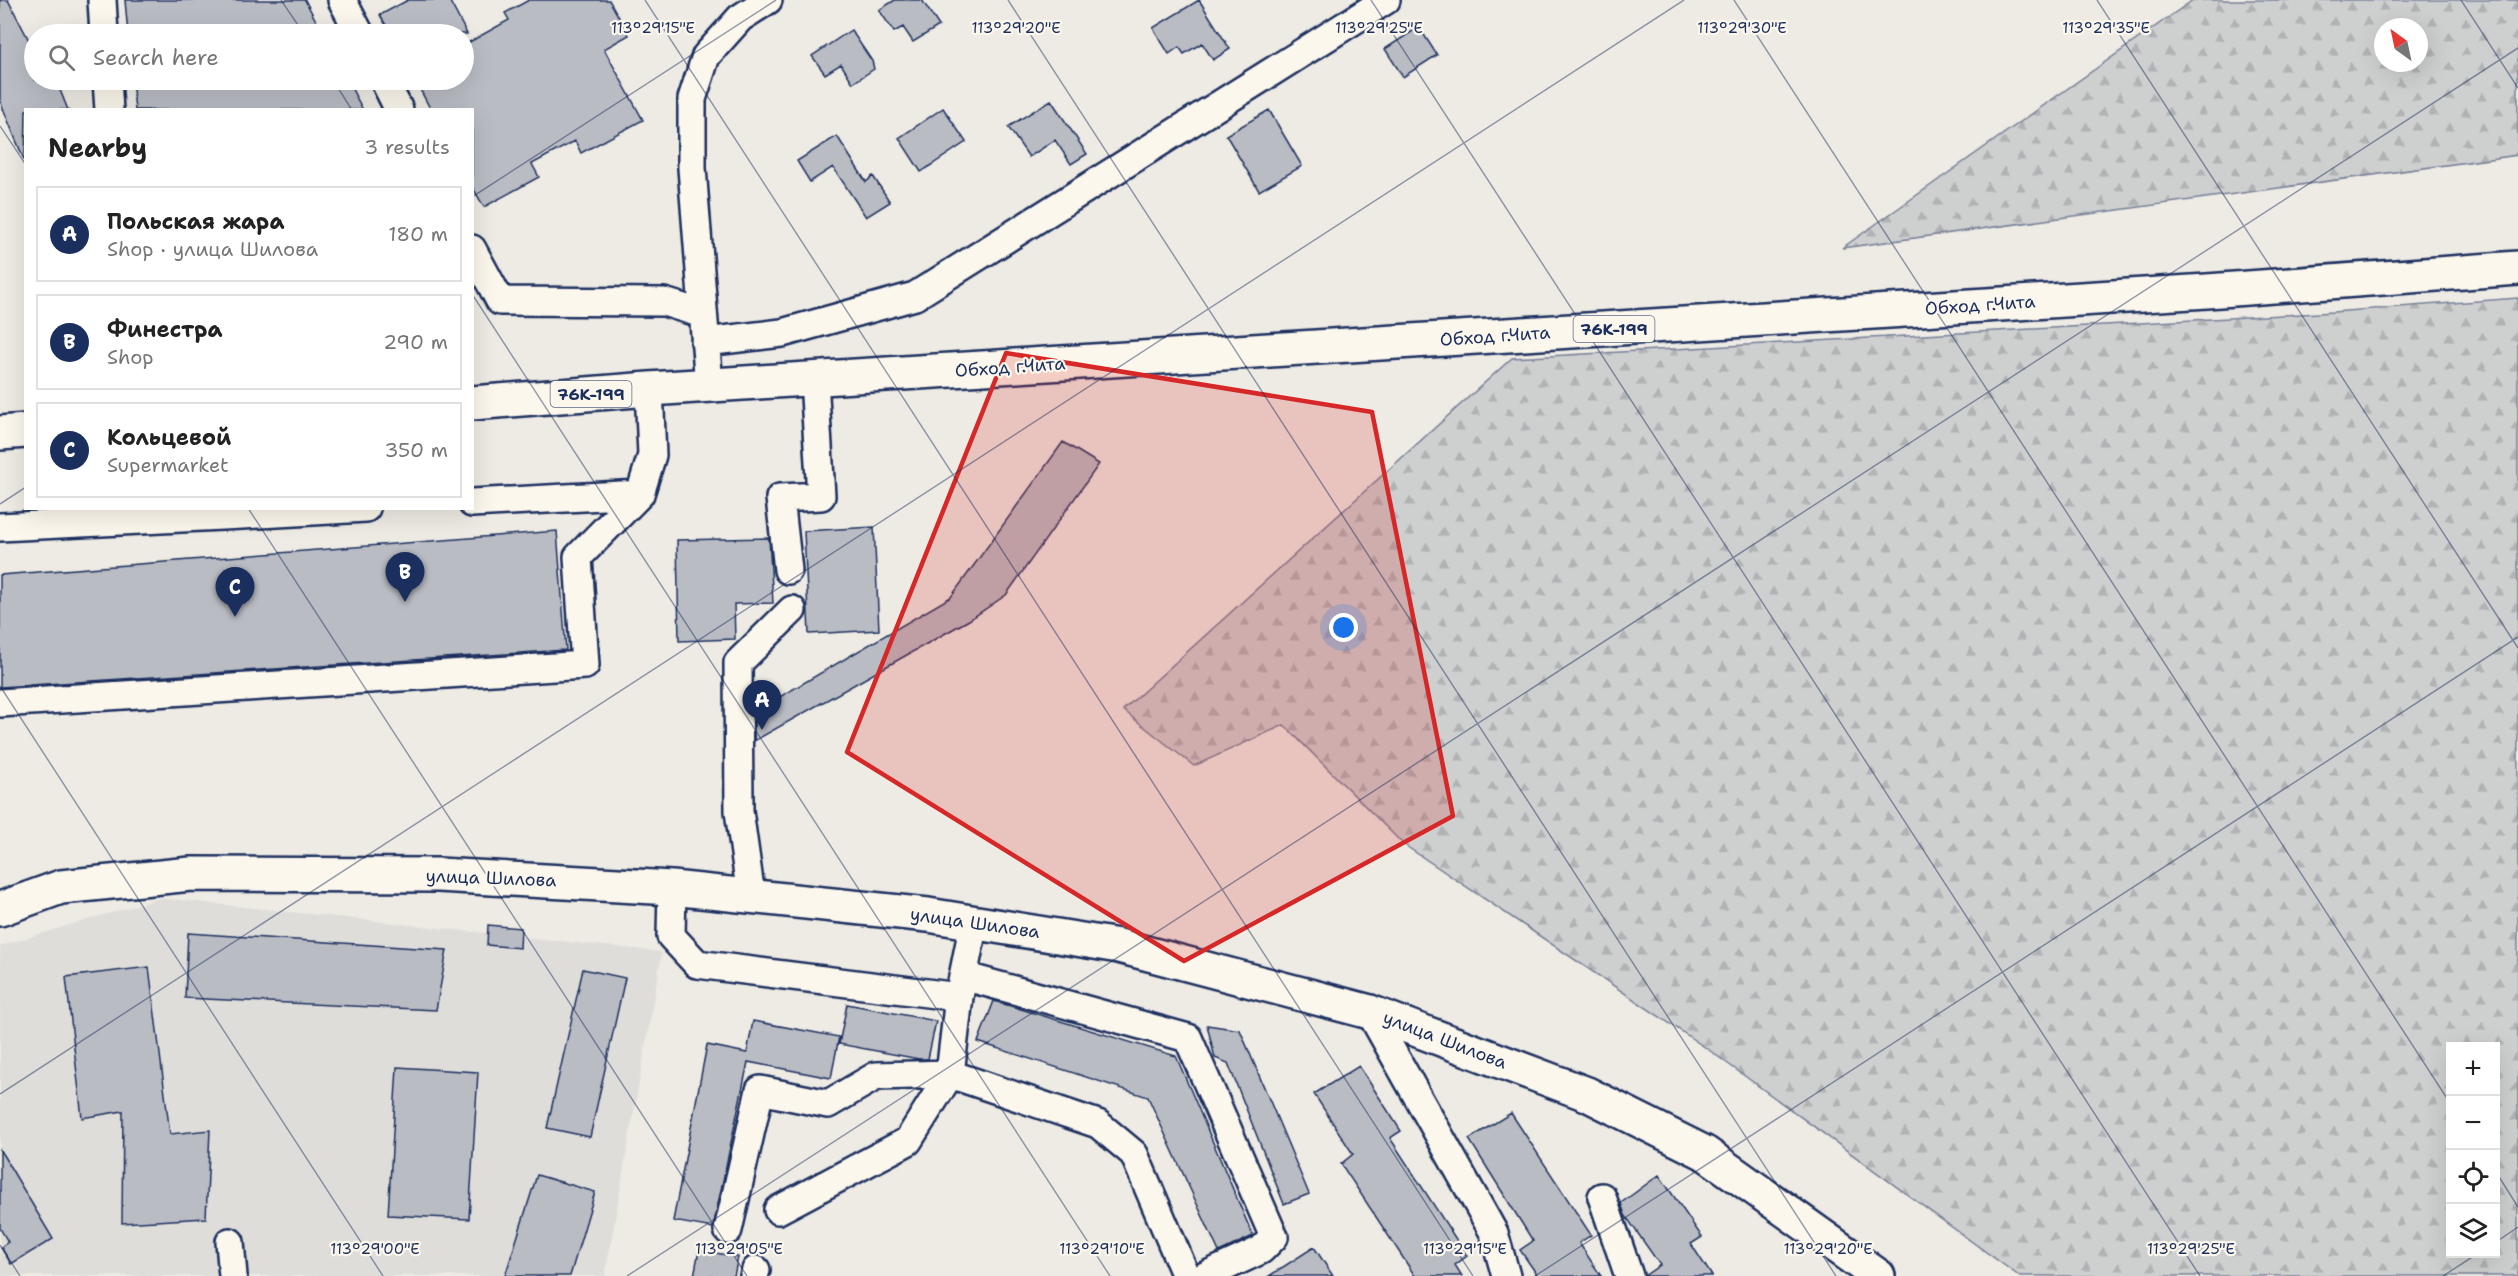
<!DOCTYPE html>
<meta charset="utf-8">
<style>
:root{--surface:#fff;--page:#f2f2f2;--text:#222;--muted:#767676;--line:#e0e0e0;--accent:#1b2f5e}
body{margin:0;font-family:"Shantell Sans",sans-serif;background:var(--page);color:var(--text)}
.controls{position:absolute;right:18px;bottom:18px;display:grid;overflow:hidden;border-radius:0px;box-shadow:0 6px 24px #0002}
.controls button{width:54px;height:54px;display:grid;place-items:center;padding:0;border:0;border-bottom:2px solid var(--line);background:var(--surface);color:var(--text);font:30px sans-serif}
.compass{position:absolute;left:2374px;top:18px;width:54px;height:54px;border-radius:50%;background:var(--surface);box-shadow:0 6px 24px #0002;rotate:327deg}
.you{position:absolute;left:1344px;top:628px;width:21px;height:21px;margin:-15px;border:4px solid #fff;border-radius:50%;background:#1a73e8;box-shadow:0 0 0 9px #1a73e833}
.badge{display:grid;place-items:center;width:39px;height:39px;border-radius:50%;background:var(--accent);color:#fff;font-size:20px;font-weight:700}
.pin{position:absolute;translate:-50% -50px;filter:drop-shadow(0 2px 3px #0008)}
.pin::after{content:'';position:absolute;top:32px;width:21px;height:18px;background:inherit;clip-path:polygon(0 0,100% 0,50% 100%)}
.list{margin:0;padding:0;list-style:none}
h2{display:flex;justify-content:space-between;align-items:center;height:78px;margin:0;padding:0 24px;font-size:26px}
h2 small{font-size:20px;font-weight:400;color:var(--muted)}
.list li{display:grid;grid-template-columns:39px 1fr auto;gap:18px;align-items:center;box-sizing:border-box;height:96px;margin:0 12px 12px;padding:0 12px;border:2px solid var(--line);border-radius:0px}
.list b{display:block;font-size:22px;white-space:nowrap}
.list p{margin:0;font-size:20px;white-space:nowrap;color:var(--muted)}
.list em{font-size:20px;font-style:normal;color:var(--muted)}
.icon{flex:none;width:33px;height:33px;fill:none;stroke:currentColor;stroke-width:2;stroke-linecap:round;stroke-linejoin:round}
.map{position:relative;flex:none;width:2518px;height:1276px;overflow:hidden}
.search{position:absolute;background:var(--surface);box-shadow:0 6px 24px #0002;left:24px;top:24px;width:450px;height:66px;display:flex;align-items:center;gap:15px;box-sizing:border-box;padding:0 21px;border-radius:33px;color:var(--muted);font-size:22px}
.panel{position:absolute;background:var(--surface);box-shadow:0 6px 24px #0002;left:24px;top:108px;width:450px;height:402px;border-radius:0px}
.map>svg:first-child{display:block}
.built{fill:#deddda}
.forest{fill:url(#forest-firs);stroke:#747f96;stroke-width:1.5;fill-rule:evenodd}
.building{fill:#b9bcc3;stroke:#1b2f5e;stroke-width:1.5}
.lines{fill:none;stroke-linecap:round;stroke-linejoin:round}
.minor-casing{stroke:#1b2f5e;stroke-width:32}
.major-casing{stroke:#1b2f5e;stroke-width:38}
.highway-casing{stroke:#1b2f5e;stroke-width:38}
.minor{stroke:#fbf7ec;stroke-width:27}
.major{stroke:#fbf7ec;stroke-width:33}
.highway{stroke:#fbf7ec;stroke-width:33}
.marked{fill:#d62828;fill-opacity:0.2;stroke:#d62828;stroke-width:4.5;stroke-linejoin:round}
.ticks{fill:none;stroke:#1b2f5e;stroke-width:1.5;stroke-opacity:0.45}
.labels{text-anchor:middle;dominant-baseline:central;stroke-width:4.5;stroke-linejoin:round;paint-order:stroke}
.shield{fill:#fbf7ec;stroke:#5e6b89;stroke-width:1.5}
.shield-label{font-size:16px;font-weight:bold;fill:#1b2f5e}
.street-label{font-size:18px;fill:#1b2f5e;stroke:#fbf7ec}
.ticks-label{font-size:15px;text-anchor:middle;fill:#1b2f5e;stroke:#fbf7ec;stroke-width:4.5;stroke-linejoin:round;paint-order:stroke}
</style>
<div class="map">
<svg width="2518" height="1276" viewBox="0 0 2518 1276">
<defs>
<pattern id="forest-firs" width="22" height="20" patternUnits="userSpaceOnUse" patternTransform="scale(1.5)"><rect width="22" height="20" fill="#cecfcf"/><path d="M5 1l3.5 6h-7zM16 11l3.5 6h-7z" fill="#b0b2b4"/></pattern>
</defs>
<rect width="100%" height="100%" fill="#eeebe4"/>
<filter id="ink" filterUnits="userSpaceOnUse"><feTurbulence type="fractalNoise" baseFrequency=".0167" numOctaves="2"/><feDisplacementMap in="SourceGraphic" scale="12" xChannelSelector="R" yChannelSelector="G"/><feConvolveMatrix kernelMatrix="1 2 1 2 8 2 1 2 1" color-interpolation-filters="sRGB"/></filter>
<g filter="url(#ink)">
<path class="built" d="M160 898 662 952 605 1276H0V946Z"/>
<path class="forest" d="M2193 0H2518V155L1842 248ZM2383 27H2419V63H2383Z
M2518 298V1276H2019L1709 1050 1403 844 1284 725 1194 766 1123 710 1512 358 2319 313ZM2450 1046H2496V1254H2450Z"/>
<path class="building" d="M0 0H8L34 50V80H56L68 110H26L25 162 0 101Z
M125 0H305L323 34H128Z
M408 0H449L467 34H391L380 15Z
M529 0H609L629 35 604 49 643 120 581 153 575 141 532 164 539 177 484 207 472 186V110H431L415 80H464V45L509 20 505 13Z
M895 0H922L939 26 913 42 903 27 894 32 879 10Z
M1199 0 1230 49 1213 60 1202 43 1184 54 1179 47 1169 54 1153 28Z
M1419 27 1437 55 1403 77 1385 49Z
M851 30 872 61 874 69 853 83 841 64 825 74 812 56Z
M132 80H347L363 110H135Z
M1051 100 1087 154 1071 164 1055 140 1029 157 1008 127Z
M943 108 966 142 921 172 899 138Z
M1269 110 1302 166 1259 191 1226 135Z
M837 136 866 182 873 176 890 202 866 217 833 167 810 182 797 161Z
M1063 442 1099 464 1006 595 969 620 754 741V712L951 597Z
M874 527 879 630 809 634 804 531Z
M557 531 566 650 0 687V575Z
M769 538 773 603 734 604 735 639 679 641 677 540Z
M488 925 521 928 520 948 487 945Z
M188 933 447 950 436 1010 185 998Z
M149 967 170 1134 210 1130 206 1218 122 1223 123 1111 82 1118 66 977Z
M583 969 625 978 590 1137 547 1128Z
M994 1001 1176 1056 1253 1236 1219 1252 1148 1097 978 1042Z
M847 1004 936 1021 928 1059H919L839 1044Z
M753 1021 839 1037 831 1078 748 1062 713 1228 673 1221 707 1045 747 1053Z
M1207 1025 1240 1030 1309 1194 1284 1204 1228 1063 1215 1058Z
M1359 1066 1401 1131 1390 1138 1467 1256 1455 1265 1462 1276H1415L1341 1164 1353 1154 1314 1094Z
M397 1067 478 1072 469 1219 388 1215Z
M1511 1113 1591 1235 1579 1243 1601 1276H1538L1520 1250 1533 1241 1469 1139Z
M0 1150 53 1239 11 1264 1 1247 8 1242 0 1228Z
M537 1175 595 1192 570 1276H505Z
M1659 1175 1702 1237 1691 1244 1712 1276H1644L1660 1265 1625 1215 1621 1203Z
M1314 1247 1333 1276H1269Z
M699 1250 738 1257 734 1276H694Z"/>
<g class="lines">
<defs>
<path id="minor" d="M102 0 104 34
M342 0 360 34
M107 80 109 110
M384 80 399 110
M472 249 500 301 664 302 703 314
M705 342 782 333 915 296 1386 0
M709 386 692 168V99L706 56 740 18 768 0
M472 503 640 494
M241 508 242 515 366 508
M0 527 242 515
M788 570 780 498 821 496 814 379
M0 703 585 665 578 557 640 494 652 455 649 389
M672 888 671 936 697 964 959 997
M751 896 739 811 738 663 792 610
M963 976 1188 1038 1274 1237 1261 1250 1205 1276
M1370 1012 1494 1233 1506 1276
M1602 1197 1629 1276
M778 1210 908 1141 950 1074 959 997 974 922
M728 1230 760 1090 828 1104 876 1076 950 1074 1098 1124 1134 1154 1186 1276
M230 1242 233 1276
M754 1276 756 1270"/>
<path id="major" d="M0 909 61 887 191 874 438 875 672 888 928 915 1119 946 1370 1012 1587 1094 1705 1153 1878 1276"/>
<path id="highway" d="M472 403 649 389 2207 291 2518 268
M0 433 26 431"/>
</defs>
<use href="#minor" class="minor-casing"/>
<use href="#major" class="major-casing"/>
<use href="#highway" class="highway-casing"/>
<use href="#minor" class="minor"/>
<use href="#major" class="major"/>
<use href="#highway" class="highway"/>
</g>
</g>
<path class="marked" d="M1006 353 1372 412 1453 816 1184 961 847 752Z"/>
<path class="ticks" d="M281 0 304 34M645 0 1473 1276M1008 0 1836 1276M1371 0 2200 1276M1734 0 2450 1103M2097 0 2518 648M2461 0 2518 88M333 80 352 110M0 126 26 165M472 197 776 0M472 294 1110 1276M0 504 26 487M248 508 747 1276M0 686 383 1276M0 1094 1684 0M2496 1172 2518 1207M2496 1242 2518 1227M0 1245 20 1276M627 1276 2518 48M1535 1276 2518 637M2443 1276 2477 1254"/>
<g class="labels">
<g class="shield">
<rect x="1573.5" y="316" width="81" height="26" rx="4.5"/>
<rect x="550.5" y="381" width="81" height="26" rx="4.5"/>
</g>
<g class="shield-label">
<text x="1614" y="329">76К-199</text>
<text x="591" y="394">76К-199</text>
</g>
<g class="street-label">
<text transform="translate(1980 305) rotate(-4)">Обход г.Чита</text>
<text transform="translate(1495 336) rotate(-4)">Обход г.Чита</text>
<text transform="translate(1010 367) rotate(-4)">Обход г.Чита</text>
<text transform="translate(491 878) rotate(2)">улица Шилова</text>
<text transform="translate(975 923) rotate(8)">улица Шилова</text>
<text transform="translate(1445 1040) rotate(21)">улица Шилова</text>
</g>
</g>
<g class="ticks-label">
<text x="653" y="33">113°29'15"E</text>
<text x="1016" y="33">113°29'20"E</text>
<text x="1379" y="33">113°29'25"E</text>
<text x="1742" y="33">113°29'30"E</text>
<text x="2106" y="33">113°29'35"E</text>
<text x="375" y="1254">113°29'00"E</text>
<text x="739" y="1254">113°29'05"E</text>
<text x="1102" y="1254">113°29'10"E</text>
<text x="1465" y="1254">113°29'15"E</text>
<text x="1828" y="1254">113°29'20"E</text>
<text x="2191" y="1254">113°29'25"E</text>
</g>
</svg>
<div class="controls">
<button>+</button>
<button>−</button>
<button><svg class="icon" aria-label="locate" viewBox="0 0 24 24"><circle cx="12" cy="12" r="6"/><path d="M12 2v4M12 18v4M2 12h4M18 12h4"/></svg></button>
<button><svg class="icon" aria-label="layers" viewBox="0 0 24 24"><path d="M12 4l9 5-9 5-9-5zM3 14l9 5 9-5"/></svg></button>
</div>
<svg class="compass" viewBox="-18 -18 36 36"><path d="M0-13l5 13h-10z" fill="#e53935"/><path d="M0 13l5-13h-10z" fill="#767676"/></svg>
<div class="you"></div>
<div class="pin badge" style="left:762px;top:730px">A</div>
<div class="pin badge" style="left:405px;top:602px">B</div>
<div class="pin badge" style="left:235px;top:617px">C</div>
<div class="search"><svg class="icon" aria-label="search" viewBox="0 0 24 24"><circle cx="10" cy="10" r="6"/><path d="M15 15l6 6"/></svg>Search here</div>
<section class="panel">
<h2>Nearby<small>3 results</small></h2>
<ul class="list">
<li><span class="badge">A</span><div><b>Польская жара</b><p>Shop · улица Шилова</p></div><em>180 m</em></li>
<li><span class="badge">B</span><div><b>Финестра</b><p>Shop</p></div><em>290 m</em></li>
<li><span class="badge">C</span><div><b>Кольцевой</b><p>Supermarket</p></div><em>350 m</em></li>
</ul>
</section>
</div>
